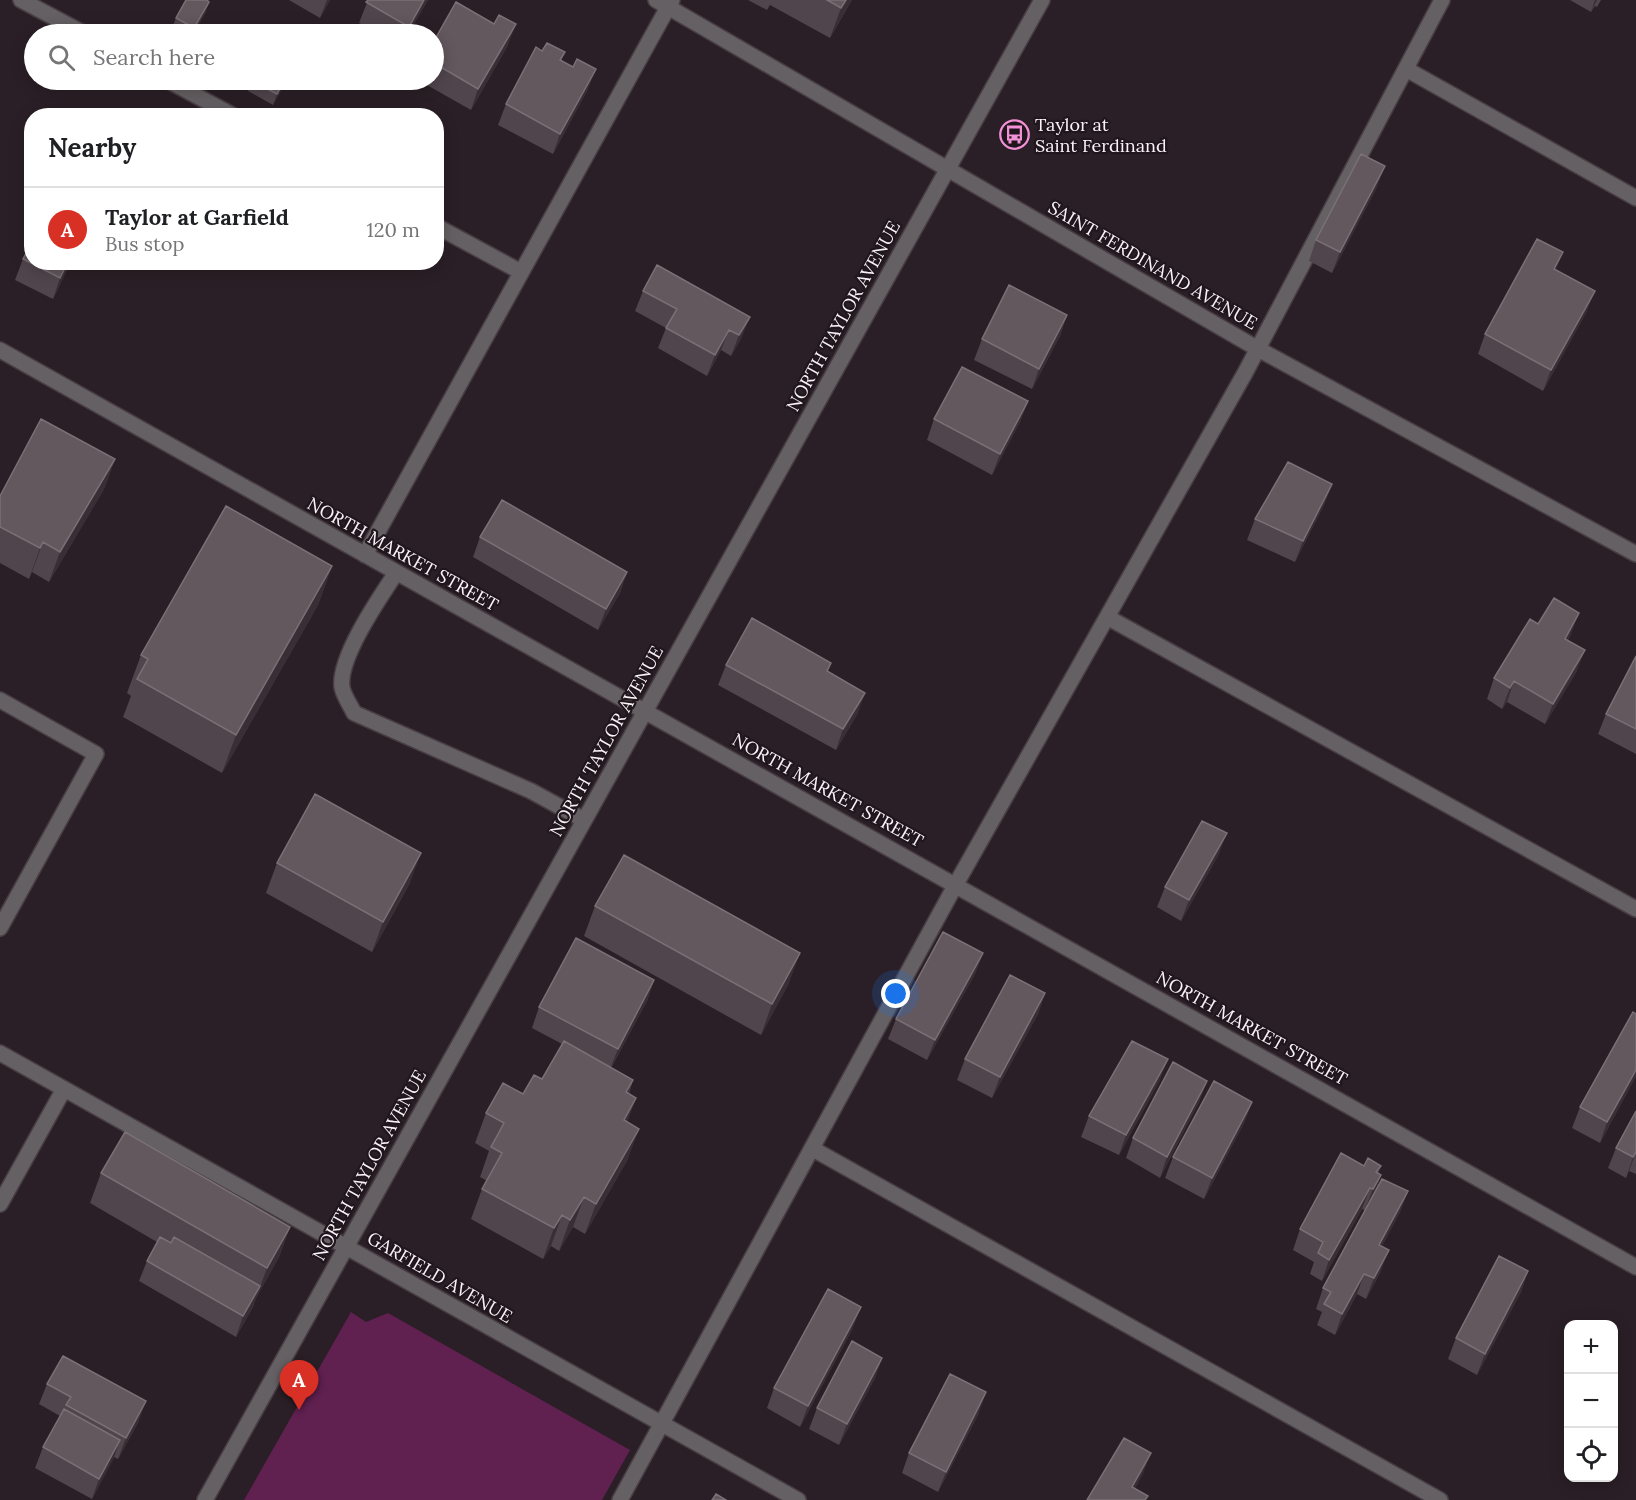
<!DOCTYPE html>
<meta charset="utf-8">
<style>
:root{--surface:#fff;--page:#f2f2f2;--text:#202124;--muted:#757577;--line:#e0e0e0;--accent:#d93025}
body{margin:0;font-family:Lora,serif;background:var(--page);color:var(--text)}
.controls{position:absolute;right:18px;bottom:18px;display:grid;overflow:hidden;border-radius:12px;box-shadow:0 3px 15px #0003}
.controls button{width:54px;height:54px;display:grid;place-items:center;padding:0;border:0;border-bottom:2px solid var(--line);background:var(--surface);color:var(--text);font:30px sans-serif}
.you{position:absolute;left:896px;top:994px;width:21px;height:21px;margin:-15px;border:4px solid #fff;border-radius:50%;background:#1a73e8;box-shadow:0 0 0 9px #1a73e833}
.badge{display:grid;place-items:center;width:39px;height:39px;border-radius:50%;background:var(--accent);color:#fff;font-size:20px;font-weight:700}
.pin{position:absolute;translate:-50% -50px;filter:drop-shadow(0 2px 3px #0008)}
.pin::after{content:'';position:absolute;top:32px;width:21px;height:18px;background:inherit;clip-path:polygon(0 0,100% 0,50% 100%)}
.list{margin:0;padding:0;list-style:none}
h2{display:flex;justify-content:space-between;align-items:center;height:78px;margin:0;padding:0 24px;font-size:26px}
h2 small{font-size:20px;font-weight:400;color:var(--muted)}
.list li{display:grid;grid-template-columns:39px 1fr auto;gap:18px;align-items:center;box-sizing:border-box;height:84px;padding:0 24px;border-top:2px solid var(--line)}
.list b{display:block;font-size:22px;white-space:nowrap}
.list p{margin:0;font-size:20px;white-space:nowrap;color:var(--muted)}
.list em{font-size:20px;font-style:normal;color:var(--muted)}
.icon{flex:none;width:33px;height:33px;fill:none;stroke:currentColor;stroke-width:2;stroke-linecap:round;stroke-linejoin:round}
.map{position:relative;flex:none;width:1636px;height:1500px;overflow:hidden}
.search{position:absolute;background:var(--surface);box-shadow:0 3px 15px #0003;left:24px;top:24px;width:420px;height:66px;display:flex;align-items:center;gap:15px;box-sizing:border-box;padding:0 21px;border-radius:33px;color:var(--muted);font-size:22px}
.panel{position:absolute;background:var(--surface);box-shadow:0 3px 15px #0003;left:24px;top:108px;width:420px;height:162px;border-radius:24px}
.map>svg:first-child{display:block}
.green{fill:#602050}
.lines{fill:none;stroke-linecap:round;stroke-linejoin:round}
.minor-casing{stroke:#473d43;stroke-width:18}
.minor{stroke:#656063;stroke-width:15}
.wall{fill:#50454c}
.shaded-wall{fill:#392e35}
.building{fill:#62585e;stroke:#7a7076;stroke-width:1.5}
.labels{text-anchor:middle;dominant-baseline:central;stroke-width:4.5;stroke-linejoin:round;paint-order:stroke}
.poi-label{font-size:18px;fill:#f9f2f7;stroke:#20161d;text-anchor:start}
.street-label{font-size:18px;fill:#f9f2f7;stroke:#20161d}
</style>
<div class="map">
<svg width="1636" height="1500" viewBox="0 0 1636 1500">
<rect width="100%" height="100%" fill="#2a1f26"/>
<path class="green" d="M351 1312 366 1322 388 1313 630 1450 602 1500H244Z"/>
<g class="lines">
<defs>
<path id="minor" d="M21 0 85 34
M656 0 1258 349 1636 554
M1406 69 1636 198
M167 80 234 116
M436 226 521 272
M0 350 1636 1267
M365 555 672 0
M396 573C380 597 338 658 342 687 343 695 351 706 354 713L531 791 584 820
M1107 617 1636 909
M0 700 96 754 0 928
M0 1053 798 1500
M813 1149 1440 1500
M0 1204 64 1089
M205 1500 1042 0
M620 1500 956 884 1245 373 1442 0"/>
</defs>
<use href="#minor" class="minor-casing"/>
<use href="#minor" class="minor"/>
</g>
<path class="wall" d="M289 0H330L320 18Z
M368 0H428L408 34H379L359 23Z
M748 0H852L830 38 770 5 767 10Z
M1570 0H1601L1597 7 1595 6 1591 12Z
M206 12 193 34H183L172 28 176 18Z
M434 41 508 45 471 110 418 80H434Z
M542 51 565 52 561 61 588 89 553 154 498 125 506 104Z
M253 80H287L273 105 248 91Z
M1377 187 1332 273 1309 261 1316 240Z
M23 259 32 262H71L53 299 15 280Z
M657 265 742 337 731 356 721 350 707 376 658 348 666 328 635 311 643 291Z
M1556 270 1587 311 1543 391 1478 354 1485 334Z
M1067 315 1060 336 1032 389 974 360 982 339Z
M1028 401 1020 422 992 475 927 440 934 419Z
M115 459 104 489 49 582 32 572 29 579 0 563V496Z
M1332 484 1324 505 1295 562 1247 540 1255 519Z
M480 537 627 572 620 593 598 630 473 557Z
M332 566 318 605 222 773 123 717 131 696 127 693 141 655Z
M1538 624 1571 634 1568 640 1577 671 1545 724 1507 702 1502 709 1487 699 1494 678Z
M1636 656V754L1598 734 1606 714Z
M831 663 828 671 858 713 836 750 718 685 726 665Z
M1219 854 1181 921 1157 907 1165 887Z
M277 863 410 883 372 952 266 893Z
M595 906 789 983 761 1035 584 936Z
M983 953 975 974 927 1060 888 1039 896 1019Z
M654 980 647 1001 611 1068 633 1080 629 1094 636 1098 627 1122 628 1159 585 1234 573 1227 559 1251 551 1246 543 1259 471 1219 482 1189 487 1181 480 1177 489 1151 475 1143 486 1113 523 1094 542 1079 562 1044 532 1028 539 1007Z
M1045 993 1038 1014 992 1098 957 1080 965 1059Z
M1636 1014V1076L1600 1143 1572 1128 1580 1107Z
M1160 1080 1119 1155 1081 1137 1089 1116Z
M1207 1081 1199 1102 1160 1178 1126 1158 1133 1138Z
M1252 1102 1244 1123 1204 1199 1165 1178 1173 1157Z
M1636 1111V1174L1629 1171 1626 1178 1608 1168 1616 1148Z
M1364 1166H1381L1378 1173 1381 1175 1375 1192 1408 1191 1400 1212 1382 1246 1381 1271 1366 1299 1357 1294 1335 1335 1317 1325 1322 1312 1316 1309 1323 1288 1365 1210 1362 1209 1322 1281 1310 1274 1314 1262 1293 1250 1300 1229Z
M101 1173 290 1227 279 1257 256 1298 253 1307 236 1337 139 1281 147 1261 157 1242 90 1203Z
M1528 1271 1521 1292 1477 1375 1448 1359 1456 1338Z
M853 1328 800 1427 767 1408 774 1388Z
M882 1358 875 1378 839 1445 809 1429 817 1408Z
M47 1384 139 1421 118 1459 114 1457 92 1499 35 1468 43 1447 60 1416 39 1404Z
M979 1413 938 1492 902 1473 909 1453Z"/>
<path class="shaded-wall" d="M327 0H330L320 18Z
M424 0H428L408 34H406L409 27Z
M846 0H852L830 38 841 8Z
M1595 0H1597L1591 12Z
M209 2 206 12 192 34 194 28Z
M516 24 508 45 471 110 478 89Z
M596 69 588 89 553 154 560 134Z
M285 80H287L273 105 277 94Z
M1385 166 1377 187 1332 273 1340 252Z
M1563 252 1555 273 1554 269Z
M68 262H71L53 299 60 278Z
M1595 291 1587 311 1543 391 1551 370Z
M1067 315 1060 336 1032 389 1039 369Z
M750 317 742 337 731 356 739 335Z
M729 330 721 350 707 376 715 355Z
M1028 401 1020 422 992 475 1000 454Z
M115 459 104 489 49 582 60 552Z
M1332 484 1324 505 1295 562 1303 541Z
M43 542 32 572 29 579 40 548Z
M332 566 318 605 222 773 236 735Z
M627 572 620 593 598 630 606 609Z
M1579 613 1571 634 1557 659 1565 639Z
M1585 650 1577 671 1545 724 1553 704Z
M1514 681 1507 702 1502 709 1510 688Z
M865 693 858 713 836 750 843 729Z
M1227 833 1219 854 1181 921 1189 900Z
M421 853 410 883 372 952 383 922Z
M800 953 789 983 761 1035 772 1004Z
M983 953 975 974 927 1060 935 1040Z
M654 980 647 1001 610 1069 618 1049Z
M1045 993 1038 1014 992 1098 1000 1077Z
M1168 1059 1160 1080 1119 1155 1126 1135Z
M1636 1070V1076L1600 1143 1607 1122Z
M633 1080 622 1110 626 1092Z
M1207 1081 1199 1102 1160 1178 1167 1157Z
M636 1098 625 1128 624 1120Z
M1252 1102 1244 1123 1204 1199 1212 1178Z
M639 1129 628 1159 585 1234 596 1204Z
M1636 1152 1629 1171 1626 1178 1633 1157Z
M1381 1175 1374 1196 1365 1210 1373 1189Z
M1370 1188 1362 1209 1322 1281 1329 1260Z
M1408 1191 1400 1212 1372 1266 1379 1245Z
M584 1197 573 1227 559 1251 570 1220Z
M562 1215 551 1246 543 1259 554 1228Z
M290 1227 279 1257 256 1298 267 1268Z
M1389 1250 1381 1271 1366 1299 1374 1278Z
M1528 1271 1521 1292 1477 1375 1485 1354Z
M1364 1274 1357 1294 1335 1335 1342 1314Z
M260 1286 253 1307 236 1337 243 1316Z
M861 1307 853 1328 800 1427 808 1406Z
M882 1358 875 1378 839 1445 847 1424Z
M986 1392 979 1413 938 1492 946 1472Z
M146 1401 139 1421 118 1459 126 1438Z
M120 1440 113 1460 92 1499 99 1479Z
M1151 1453 1143 1474 1129 1500 1132 1487Z"/>
<path class="building" d="M186 0H207L209 2 194 28 176 18Z
M368 0H424L409 27 366 2Z
M827 0H846L841 8Z
M456 2 494 24 499 15 516 24 478 89 434 63V41Z
M280 30 287 34H278Z
M547 43 565 52 560 60 573 67 577 59 596 69 560 134 506 104 536 47 542 51Z
M253 80H285L277 94 252 81Z
M1361 154 1385 166 1340 252 1316 240Z
M1537 239 1563 252 1554 269 1595 291 1551 370 1485 334Z
M32 242V262H68L60 278 23 259Z
M657 265 750 317 739 335 729 330 715 355 666 328 677 309 643 291Z
M1009 285 1067 315 1039 369 982 339Z
M962 367 1028 401 1000 454 934 419Z
M41 419 115 459 60 552 43 542 40 548 0 527V496Z
M1288 462 1332 484 1303 541 1255 519Z
M502 500 627 572 606 609 480 537Z
M226 506 332 566 236 735 137 679 148 659 141 655Z
M1554 598 1579 613 1565 639 1585 650 1553 704 1514 681 1510 688 1494 678 1530 619 1538 624Z
M752 618 831 663 827 671 865 693 843 729 726 665Z
M1636 656V729L1606 714Z
M315 794 421 853 383 922 277 863Z
M1202 821 1227 833 1189 900 1165 887Z
M624 855 800 953 772 1004 595 906Z
M943 932 983 953 935 1040 896 1019Z
M576 938 654 980 618 1049 539 1007Z
M1010 975 1045 993 1000 1077 965 1059Z
M1633 1012 1636 1014V1070L1607 1122 1580 1107Z
M564 1041 633 1080 626 1092 636 1098 624 1120 639 1129 596 1204 584 1197 570 1220 562 1215 554 1228 482 1189 502 1153 491 1147 504 1123 486 1113 503 1083 523 1094 534 1075 542 1079Z
M1132 1041 1168 1059 1126 1135 1089 1116Z
M1173 1062 1207 1081 1167 1157 1133 1138Z
M1214 1081 1252 1102 1212 1178 1173 1157Z
M1636 1111V1152L1633 1157 1616 1148Z
M125 1132 290 1227 267 1268 101 1173Z
M1341 1153 1364 1166 1368 1158 1381 1166 1376 1172 1381 1175 1373 1189 1370 1188 1329 1260 1318 1253 1323 1242 1300 1229Z
M1382 1179 1408 1191 1379 1245 1389 1250 1374 1278 1364 1274 1342 1314 1324 1304 1331 1292 1323 1288Z
M160 1237 171 1243 174 1237 260 1286 243 1316 147 1261Z
M1499 1256 1528 1271 1485 1354 1456 1338Z
M828 1289 861 1307 808 1406 774 1388Z
M852 1341 882 1358 847 1424 817 1408Z
M63 1356 146 1401 126 1438 66 1405 71 1397 47 1384Z
M950 1374 986 1392 946 1472 909 1453Z
M64 1409 120 1440 99 1479 43 1447Z
M1124 1438 1151 1453 1132 1487 1148 1496 1145 1500H1087Z
M716 1494 726 1500H712Z"/>
<defs>
<symbol id="bus-ring" viewBox="-11 -11 22 22"><circle r="9.5" fill="#20161d" stroke="#f391d6" stroke-width="1.5"/><path d="M-5-6H5V4H4V6H2V4H-2V6H-4V4H-5ZM-3.5-4V0h7V-4ZM-3.5 1.2v1.5H-2V1.2ZM2 1.2v1.5H3.5V1.2Z" fill="#f391d6"/></symbol>
</defs>
<g fill-rule="evenodd">
<use href="#bus-ring" x="998" y="118" width="33" height="33"/>
</g>
<g class="labels">
<g class="poi-label">
<text x="1035" y="124">Taylor at<tspan x="1035" dy="21">Saint Ferdinand</tspan></text>
</g>
<g class="street-label">
<text transform="translate(1153 265) rotate(30)">SAINT FERDINAND AVENUE</text>
<text transform="translate(843 316) rotate(-61)">NORTH TAYLOR AVENUE</text>
<text transform="translate(403 554) rotate(29)">NORTH MARKET STREET</text>
<text transform="translate(606 741) rotate(-61)">NORTH TAYLOR AVENUE</text>
<text transform="translate(828 790) rotate(29)">NORTH MARKET STREET</text>
<text transform="translate(1252 1028) rotate(29)">NORTH MARKET STREET</text>
<text transform="translate(369 1165) rotate(-61)">NORTH TAYLOR AVENUE</text>
<text transform="translate(440 1277) rotate(30)">GARFIELD AVENUE</text>
</g>
</g>
</svg>
<div class="controls">
<button>+</button>
<button>−</button>
<button><svg class="icon" aria-label="locate" viewBox="0 0 24 24"><circle cx="12" cy="12" r="6"/><path d="M12 2v4M12 18v4M2 12h4M18 12h4"/></svg></button>
</div>
<div class="you"></div>
<div class="pin badge" style="left:299px;top:1410px">A</div>
<div class="search"><svg class="icon" aria-label="search" viewBox="0 0 24 24"><circle cx="10" cy="10" r="6"/><path d="M15 15l6 6"/></svg>Search here</div>
<section class="panel">
<h2>Nearby<small></small></h2>
<ul class="list">
<li><span class="badge">A</span><div><b>Taylor at Garfield</b><p>Bus stop</p></div><em>120 m</em></li>
</ul>
</section>
</div>
